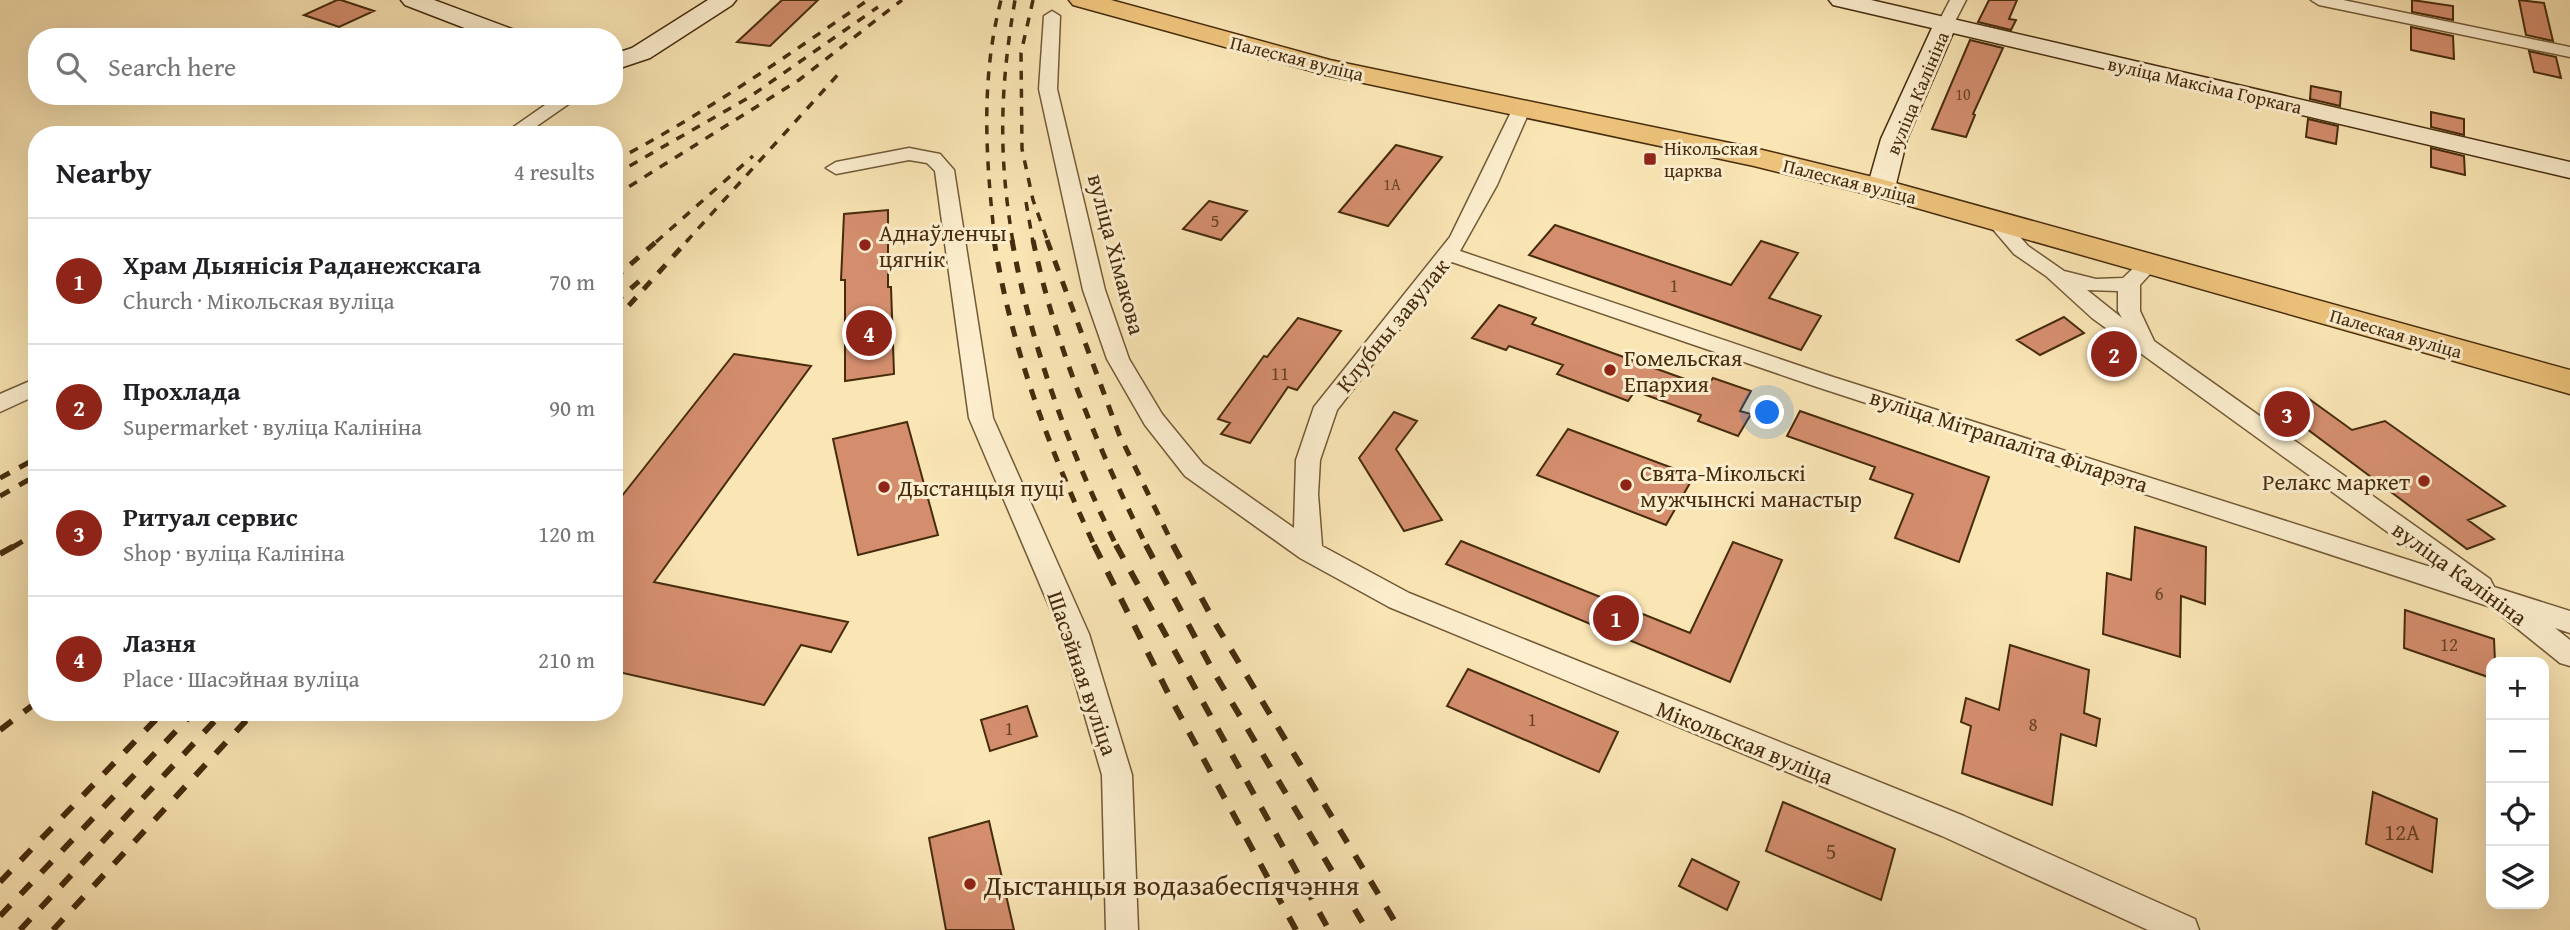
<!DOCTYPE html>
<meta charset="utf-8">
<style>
:root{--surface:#fff;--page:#f2f2f2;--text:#202124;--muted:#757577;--line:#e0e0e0;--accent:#8f2418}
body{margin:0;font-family:"Gentium Book Plus",serif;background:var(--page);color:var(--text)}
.controls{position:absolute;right:21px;bottom:21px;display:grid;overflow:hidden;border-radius:14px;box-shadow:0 7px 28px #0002}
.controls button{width:63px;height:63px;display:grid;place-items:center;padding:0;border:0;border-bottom:2px solid var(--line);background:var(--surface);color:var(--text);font:35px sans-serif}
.you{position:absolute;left:1768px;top:413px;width:24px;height:24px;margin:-18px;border:5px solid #fff;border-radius:50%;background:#1a73e8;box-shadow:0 0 0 10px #1a73e833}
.badge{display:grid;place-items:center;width:46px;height:46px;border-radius:50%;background:var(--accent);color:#fff;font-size:23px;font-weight:700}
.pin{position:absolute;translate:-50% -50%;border:4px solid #fff;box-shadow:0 2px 7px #0006}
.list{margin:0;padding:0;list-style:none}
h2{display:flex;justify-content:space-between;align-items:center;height:91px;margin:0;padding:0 28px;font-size:30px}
h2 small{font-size:23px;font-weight:400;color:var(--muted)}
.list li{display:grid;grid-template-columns:46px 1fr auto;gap:21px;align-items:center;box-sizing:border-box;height:126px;padding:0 28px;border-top:2px solid var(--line)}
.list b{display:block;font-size:26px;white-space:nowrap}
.list p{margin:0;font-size:23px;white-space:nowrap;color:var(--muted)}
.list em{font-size:23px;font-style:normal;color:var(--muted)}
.icon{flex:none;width:38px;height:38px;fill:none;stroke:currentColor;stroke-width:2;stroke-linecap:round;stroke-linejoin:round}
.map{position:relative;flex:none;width:2570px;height:930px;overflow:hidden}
.search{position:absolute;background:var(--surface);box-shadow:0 7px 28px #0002;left:28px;top:28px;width:595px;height:77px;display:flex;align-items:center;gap:18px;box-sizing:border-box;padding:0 24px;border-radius:28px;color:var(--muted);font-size:26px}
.panel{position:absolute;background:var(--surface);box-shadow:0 7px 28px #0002;left:28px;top:126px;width:595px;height:595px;border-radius:28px}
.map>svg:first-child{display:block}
.building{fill:#d48e6e;stroke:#462c0d;stroke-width:2}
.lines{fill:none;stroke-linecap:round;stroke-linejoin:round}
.street-casing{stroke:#735a37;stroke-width:3}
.secondary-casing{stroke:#462c0d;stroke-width:3}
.primary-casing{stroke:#462c0d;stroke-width:3}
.street{fill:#fceece;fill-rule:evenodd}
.secondary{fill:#fceece;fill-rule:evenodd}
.primary{fill:#edc27a;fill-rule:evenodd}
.rail-far2{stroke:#462c0d;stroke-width:3.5;stroke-dasharray:9 9;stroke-linecap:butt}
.rail-far1{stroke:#462c0d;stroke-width:5;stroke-dasharray:11 11;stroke-linecap:butt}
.rail{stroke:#462c0d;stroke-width:6;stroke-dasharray:15 15;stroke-linecap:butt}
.poi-dot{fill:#8f2418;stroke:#fceece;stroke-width:2.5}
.labels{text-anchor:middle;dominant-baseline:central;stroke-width:6;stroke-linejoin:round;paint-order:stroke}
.far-number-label{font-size:16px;fill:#6a4425}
.far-street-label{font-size:19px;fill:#462c0d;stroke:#fceece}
.far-poi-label{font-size:19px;fill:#462c0d;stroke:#fceece;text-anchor:start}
.number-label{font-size:19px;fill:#6a4425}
.poi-label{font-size:23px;fill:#462c0d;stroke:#fceece;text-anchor:start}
.street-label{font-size:23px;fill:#462c0d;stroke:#fceece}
.near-number-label{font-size:23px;fill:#6a4425}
.near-poi-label{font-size:28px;fill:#462c0d;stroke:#fceece;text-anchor:start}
</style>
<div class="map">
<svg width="2570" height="930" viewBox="0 0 2570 930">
<rect width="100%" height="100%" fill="#fae5b4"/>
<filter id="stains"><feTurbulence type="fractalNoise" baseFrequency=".00286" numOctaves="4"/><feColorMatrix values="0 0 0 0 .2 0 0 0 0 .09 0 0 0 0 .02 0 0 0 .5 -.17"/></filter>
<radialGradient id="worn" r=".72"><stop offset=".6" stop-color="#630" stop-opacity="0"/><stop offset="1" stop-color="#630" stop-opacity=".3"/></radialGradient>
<path class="building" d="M337 0H341L374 11 339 27 304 15Z
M782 0H818L770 46 737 42Z
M1989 0H2017L2009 19 2016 20 2011 30 1978 22Z
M2412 0 2453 6V20L2412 12Z
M2519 0 2544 3 2553 41 2526 35Z
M2411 27 2453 36 2454 59 2411 50Z
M1970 40 2003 48 1973 114 1975 115 1966 137 1932 129Z
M2529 51 2556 57 2561 78 2534 72Z
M2311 86 2341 92 2340 106 2310 99Z
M2431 112 2464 119V135L2431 127Z
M2308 119 2338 126 2336 144 2306 137Z
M1396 145 1442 157 1388 226 1339 212Z
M2431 148 2464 156 2465 175 2431 167Z
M1209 201 1247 211 1221 240 1183 229Z
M888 210V287H891L894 374 845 381V280H841L844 214Z
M1555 225 1731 285 1761 241 1798 253 1769 298 1821 316 1801 350 1529 255Z
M1499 305 1536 318 1532 324 1707 387 1713 378 1751 391 1740 411 1751 414 1738 436 1698 421 1701 415 1635 391 1628 401 1557 374 1563 365 1509 346 1506 350 1472 338Z
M2064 317 2084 333 2040 355 2017 340Z
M1298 318 1341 331 1297 390 1288 387 1250 443 1221 434 1230 423 1218 419 1264 356 1267 357Z
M734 354 811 366 654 582 848 622 831 652 801 645 764 705 614 671V506Z
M2305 396 2352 430 2385 421 2505 506 2468 520 2494 539 2467 549 2275 405Z
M1800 411 1989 477 1959 562 1895 538 1913 494 1870 479 1875 467 1787 436Z
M1394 412 1417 421 1396 449 1442 520 1404 531 1359 458Z
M907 422 938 535 858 555 833 439Z
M1568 429 1694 476 1666 525 1537 475Z
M2135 527 2206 547 2205 604 2181 596 2180 657 2103 634 2107 573 2131 580Z
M1461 541 1690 633 1733 542 1782 560 1730 682 1446 564Z
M2405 610 2494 639 2495 662H2491V678L2404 648Z
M2010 645 2089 670 2084 713 2100 719 2096 746 2061 734 2052 805 1962 773 1971 726 1961 722 1966 698 1999 710Z
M1468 669 1618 732 1599 772 1447 706Z
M1027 706 1037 736 990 751 981 720Z
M2373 792 2437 819 2432 872 2366 844Z
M1783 802 1895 849 1881 900 1766 851Z
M989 821 1014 930H946L929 838Z
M1692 859 1739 882 1727 910 1679 886Z"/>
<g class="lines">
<defs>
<path id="street" d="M1950 0H1966L1951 29H1939L1937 25Z
M2311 0H2343L2570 47V57L2319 5Z
M1052 11 1060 16 1057 89 1105 290 1129 359 1162 414 1203 464 1294 528 1296 460 1314 407 1450 237 1512 110 1521 105 1530 110 1497 185 1460 251 1830 376 2440 570 2092 318 2046 276 2014 254 1985 220 1988 216H2002L2028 246 2064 271 2096 279 2123 278 2143 259H2157L2160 263 2140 285V311L2154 341 2490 579 2494 587 2570 611V633L2555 628 2570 640V666L2560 663 2503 617 2500 610 1814 386 1452 262 1337 410 1320 460 1318 494 1322 546 1409 593 1964 816 2195 919 2199 930H2148L1942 836 1389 607 1300 558 1185 476 1145 425 1107 359 1083 290 1039 89 1044 16ZM2087 290 2118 291V311L2122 318Z
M558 96H580L524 135H502Z
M909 148 940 154 954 170 993 418 1089 634 1132 775 1138 930H1106L1102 775 1061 634 969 418 935 171 927 163 909 160 836 174 826 168 836 162Z
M37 378V395L0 412V394Z"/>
<path id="secondary" d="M401 0H434L520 32 523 37H488L405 5Z
M708 0H736L732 5 650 58 614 70V54L632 48Z
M1829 0H1871L2570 162V178L1953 33 1907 139 1895 188 1891 194 1881 196 1871 194 1867 188 1881 139 1932 28 1833 5Z"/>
<path id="primary" d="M1069 0H1111L1330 60 1754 148 1881 179 2570 370V394L1871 195 1754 166 1326 75 1073 5Z"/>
</defs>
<use href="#street" class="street-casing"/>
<use href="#secondary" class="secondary-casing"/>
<use href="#primary" class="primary-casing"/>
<use href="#street" class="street"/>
<use href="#secondary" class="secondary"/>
<use href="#primary" class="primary"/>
<path class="rail-far2" d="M1033 0 1021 53 1022 149 1033 200 1048 242
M614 161C703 115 785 57 868 0
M614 175 748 98 878 7
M614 196 799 80 902 0
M1026 202 1033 242
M656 242 753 156
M686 242 843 69
M995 242C986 160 980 81 1001 0
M1013 242C998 155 1000 87 1015 0"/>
<path class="rail-far1" d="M994 240C1011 347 1049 449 1095 547
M1012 240C1031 347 1069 450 1117 547
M1033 240C1055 346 1099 451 1147 547
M1047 240 1119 434 1174 547
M614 279 658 240
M614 303 643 278
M614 322 688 240
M0 478 37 458
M0 496 37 475
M13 547 37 533"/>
<path class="rail" d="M1094 545 1170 697 1296 930
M1116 545 1329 930
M1146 545 1212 669 1367 930
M1173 545 1215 623 1400 930
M0 554 16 545
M0 730 37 702
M0 882 163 712
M0 916 194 712
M20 930 223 712
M53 930 254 712"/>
</g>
<g class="poi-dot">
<rect x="1643" y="152" width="14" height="14" rx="3.5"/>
<circle cx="865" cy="245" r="7"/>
<circle cx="1610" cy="370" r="7"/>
<circle cx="2424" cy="481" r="7"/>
<circle cx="1626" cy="485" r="7"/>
<circle cx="884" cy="487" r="7"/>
<circle cx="970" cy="884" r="7"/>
</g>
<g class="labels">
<g class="far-number-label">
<text x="1963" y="94">10</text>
<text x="1392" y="184">1А</text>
</g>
<g class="far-street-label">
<text transform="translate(1297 58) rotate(14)">Палеская вуліца</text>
<text transform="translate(2205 85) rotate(13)">вуліца Максіма Горкага</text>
<text transform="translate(1917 93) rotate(-67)">вуліца Калініна</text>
<text transform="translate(1850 181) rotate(14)">Палеская вуліца</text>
<text transform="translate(2396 333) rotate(16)">Палеская вуліца</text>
</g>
<g class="far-poi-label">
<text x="1664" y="148">Нікольская<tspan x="1664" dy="22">царква</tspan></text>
</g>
<g class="number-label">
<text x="1215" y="220">5</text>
<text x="1674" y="285">1</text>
<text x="1280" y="373">11</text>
<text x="2159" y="593">6</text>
<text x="2449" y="644">12</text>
<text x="1532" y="719">1</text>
<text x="2033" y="724">8</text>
<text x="1009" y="728">1</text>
</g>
<g class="poi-label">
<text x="879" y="232">Аднаўленчы<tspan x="879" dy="26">цягнік</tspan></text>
<text x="1624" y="357">Гомельская<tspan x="1624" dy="26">Епархия</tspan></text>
<text x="1640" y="472">Свята-Мікольскі<tspan x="1640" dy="26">мужчынскі манастыр</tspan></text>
<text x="2410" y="481" text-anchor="end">Релакс маркет</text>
<text x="898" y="487">Дыстанцыя пуці</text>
</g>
<g class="street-label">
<text transform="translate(1117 254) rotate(75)">вуліца Хімакова</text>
<text transform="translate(1392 325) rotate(-51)">Клубны завулак</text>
<text transform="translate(2009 440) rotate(18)">вуліца Мітрапаліта Філарэта</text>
<text transform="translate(2460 573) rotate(36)">вуліца Калініна</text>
<text transform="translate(1083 673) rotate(71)">Шасэйная вуліца</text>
<text transform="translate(1745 742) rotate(22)">Мікольская вуліца</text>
</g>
<g class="near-number-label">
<text x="2402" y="831">12А</text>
<text x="1831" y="850">5</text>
</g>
<g class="near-poi-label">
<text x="984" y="884">Дыстанцыя водазабеспячэння</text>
</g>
</g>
<rect width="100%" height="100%" filter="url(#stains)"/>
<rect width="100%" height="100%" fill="url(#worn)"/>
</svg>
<div class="controls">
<button>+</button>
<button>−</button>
<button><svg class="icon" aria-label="locate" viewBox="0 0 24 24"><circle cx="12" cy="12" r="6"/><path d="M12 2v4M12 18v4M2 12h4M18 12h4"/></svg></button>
<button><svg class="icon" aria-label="layers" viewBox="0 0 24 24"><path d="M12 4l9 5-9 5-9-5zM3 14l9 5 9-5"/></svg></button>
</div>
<div class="you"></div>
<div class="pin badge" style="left:1616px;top:618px">1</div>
<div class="pin badge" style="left:2114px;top:354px">2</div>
<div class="pin badge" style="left:2287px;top:414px">3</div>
<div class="pin badge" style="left:869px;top:333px">4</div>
<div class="search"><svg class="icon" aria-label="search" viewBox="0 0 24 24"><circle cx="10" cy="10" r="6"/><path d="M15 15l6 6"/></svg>Search here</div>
<section class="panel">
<h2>Nearby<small>4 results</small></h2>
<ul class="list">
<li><span class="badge">1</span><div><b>Храм Дыянісія Раданежскага</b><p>Church · Мікольская вуліца</p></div><em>70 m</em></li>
<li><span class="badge">2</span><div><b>Прохлада</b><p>Supermarket · вуліца Калініна</p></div><em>90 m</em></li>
<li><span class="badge">3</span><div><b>Ритуал сервис</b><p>Shop · вуліца Калініна</p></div><em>120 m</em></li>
<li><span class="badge">4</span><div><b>Лазня</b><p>Place · Шасэйная вуліца</p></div><em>210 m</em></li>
</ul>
</section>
</div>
